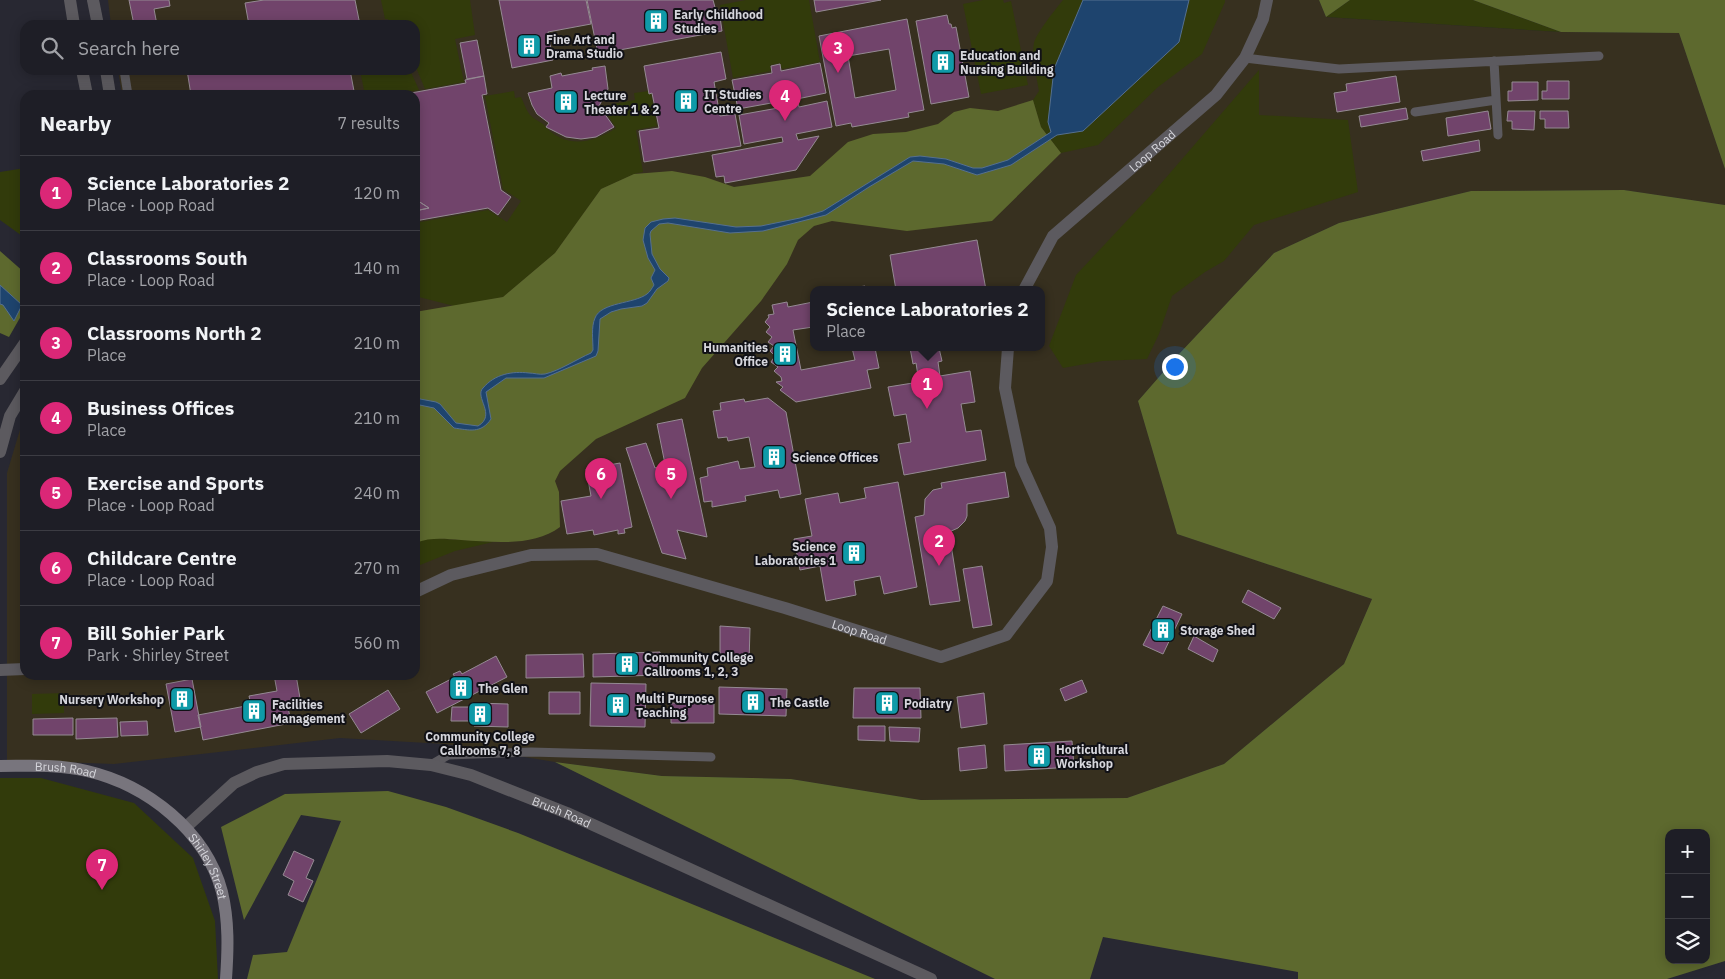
<!DOCTYPE html>
<meta charset="utf-8">
<style>
:root{--surface:#1e1e26;--page:#26272e;--text:#f1f3f6;--muted:#a1a2a7;--line:#3c3c43;--accent:#db2777}
body{margin:0;font-family:"IBM Plex Sans",sans-serif;background:var(--page);color:var(--text)}
.controls{position:absolute;right:15px;bottom:15px;display:grid;overflow:hidden;border-radius:10px;box-shadow:0 2px 12px #0003}
.controls button{width:45px;height:45px;display:grid;place-items:center;padding:0;border:0;border-bottom:1px solid var(--line);background:var(--surface);color:var(--text);font:25px sans-serif}
.you{position:absolute;left:1174px;top:366px;width:18px;height:18px;margin:-12px;border:4px solid #fff;border-radius:50%;background:#1a73e8;box-shadow:0 0 0 8px #1a73e833}
.badge{display:grid;place-items:center;width:32px;height:32px;border-radius:50%;background:var(--accent);color:#fff;font-size:16px;font-weight:700}
.pin{position:absolute;translate:-50% -41px;filter:drop-shadow(0 1px 2px #0008)}
.pin::after{content:'';position:absolute;top:26px;width:18px;height:15px;background:inherit;clip-path:polygon(0 0,100% 0,50% 100%)}
.popup{position:absolute;left:810px;top:286px;width:235px;height:65px;box-sizing:border-box;display:grid;place-content:center;border-radius:10px;background:var(--surface);filter:drop-shadow(0 1px 4px #0005);font-size:16px;white-space:nowrap;color:var(--muted)}
.popup b{font-size:19px;color:var(--text)}
.popup::after{content:'';position:absolute;left:50%;top:100%;margin-left:-10px;border:10px solid transparent;border-top-color:var(--surface)}
.list{margin:0;padding:0;list-style:none}
h2{display:flex;justify-content:space-between;align-items:center;height:65px;margin:0;padding:0 20px;font-size:21px}
h2 small{font-size:16px;font-weight:400;color:var(--muted)}
.list li{display:grid;grid-template-columns:32px 1fr auto;gap:15px;align-items:center;box-sizing:border-box;height:75px;padding:0 20px;border-top:1px solid var(--line)}
.list b{display:block;font-size:19px;white-space:nowrap}
.list p{margin:0;font-size:16px;white-space:nowrap;color:var(--muted)}
.list em{font-size:16px;font-style:normal;color:var(--muted)}
.icon{flex:none;width:28px;height:28px;fill:none;stroke:currentColor;stroke-width:2;stroke-linecap:round;stroke-linejoin:round}
.map{position:relative;flex:none;width:1725px;height:979px;overflow:hidden}
.search{position:absolute;background:var(--surface);box-shadow:0 2px 12px #0003;left:20px;top:20px;width:400px;height:55px;display:flex;align-items:center;gap:12px;box-sizing:border-box;padding:0 18px;border-radius:15px;color:var(--muted);font-size:19px}
.panel{position:absolute;background:var(--surface);box-shadow:0 2px 12px #0003;left:20px;top:90px;width:400px;height:590px;border-radius:15px}
.map>svg:first-child{display:block}
.education{fill:#37301f;fill-rule:evenodd}
.green{fill:#323b0b}
.forest{fill:#5d692e;fill-rule:evenodd}
.water{fill:#1e446e;stroke:#55708f}
.building{fill:#71446b;stroke:#958a93;fill-rule:evenodd}
.lines{fill:none;stroke-linecap:round;stroke-linejoin:round}
.lane{stroke:#5c5a5f;stroke-width:9}
.street{stroke:#5c5a5f;stroke-width:12}
.secondary{stroke:#78757d;stroke-width:12}
.labels{text-anchor:middle;dominant-baseline:central;stroke-width:4;stroke-linejoin:round;paint-order:stroke}
.poi-label{font-size:12px;font-weight:bold;fill:#d6d6dc;stroke:#111116;text-anchor:start}
.street-label{font-size:12px;fill:#d6d6dc;stroke:#111116}
</style>
<div class="map">
<svg width="1725" height="979" viewBox="0 0 1725 979">
<rect width="100%" height="100%" fill="#282832"/>
<path class="education" d="M108 0H1319L1326 17 1561 32 1679 33 1725 169V205L1624 190 1471 191 1339 223 1274 253 1179 354 1138 401 1177 534 1372 599 1344 664 1224 764 1127 798 921 800 791 779 662 776 555 762 445 744 340 738 114 764 7 760V473L25 413V675H415V95H122L118 70H415V25H111ZM813 290H1041V348H813Z"/>
<path class="green" d="M381 0H470L475 35 455 39 464 82 425 89 415 65V25H389L388 19H385Z
M746 0H809L820 62 782 69 780 63 770 65 771 71 733 78 720 5Z
M983 0H1003L1004 3 1011 1 1028 85 981 94 963 4Z
M1063 0H1083L1054 69 1053 135 1083 131 1178 42 1189 0H1225V2L1202 54 1158 87 1098 145 1061 153 1041 127 1033 100 1039 91C1037 78 1031 56 1034 43 1037 32 1055 10 1063 0Z
M1350 0H1473L1561 32 1326 17Z
M360 70H410L419 90 390 95H365Z
M1259 70V115L1348 120 1358 192 1254 225 1224 261 1205 272 1172 296 1159 334 1147 359 1102 361 1063 368 1049 346 1076 275 1151 195Z
M514 91 515 98 521 97C524 103 526 110 530 115 534 119 539 121 543 124 564 149 592 144 616 128L602 106 635 100 634 93 649 91V94H651L657 126 636 130 643 172 634 174 601 189 555 253 503 297 454 306 415 296V223L488 210 507 222 521 201 503 189 485 96Z
M25 168V238L0 220V172Z
M428 538 493 542 455 551 415 567V543Z
M64 693V713L32 714V694Z
M0 778H41L134 803 193 858 215 921 218 979H0Z"/>
<path class="forest" d="M1319 0H1350L1326 17Z
M1473 0H1725V169L1679 33 1561 32Z
M1033 100 1041 127 1061 153 992 221 907 231 832 221 814 226 798 240 787 264 761 301 702 368 685 398 596 439 560 471 555 481 559 492 560 527C534 547 493 542 461 540 444 539 432 537 415 543V312L503 297 555 253 601 189 634 174 672 171 705 177 734 187 810 176 848 142 873 134 906 132 938 124 954 112 970 108 998 111Z
M1624 190 1725 205V961L1667 979H1298V972L1103 937 1090 979H995L555 762 662 776 791 779 921 800 1127 798 1224 764 1344 664 1372 599 1177 534 1138 401 1179 354 1274 253 1339 223 1471 191ZM1669 833H1706V960H1669Z
M0 251 25 273V309L9 337 0 333Z
M388 791 446 807 518 833 875 979H247L253 955 287 952 341 821 301 815 244 920 221 827 285 794Z"/>
<path class="water" d="M1083 0H1189L1179 42 1083 131 1057 135 1011 165 977 175 944 164 913 161 869 187 826 215 763 231 730 233 668 223 659 224 651 231 650 234 652 254 660 269 669 278 668 281 657 289 647 303 642 306 621 309 611 312 600 319 598 351 596 356 544 378H506L486 392 491 419C481 434 469 430 454 428L434 408 415 404V398L436 402 440 404 456 423 478 426C497 415 474 397 483 388 495 374 512 371 529 373 534 373 539 375 545 374 559 371 577 359 591 353L593 350C593 340 591 327 595 318 601 302 634 304 647 294 650 292 652 288 654 285L651 278 655 270 648 258 643 240 645 228 651 222 663 219 675 218 736 227 761 226 800 218 823 211 910 157 920 156 946 159 973 168H982L1008 160 1051 132 1048 122 1054 69Z
M0 285 22 305 14 321 3 305 0 304Z"/>
<path class="building" d="M129 0H169L170 6 154 9 157 25H134Z
M264 0H355L360 25H249L245 3Z
M499 0H586L591 24 548 32 553 60 512 68Z
M587 0H713L716 11 719 10 722 31 598 54Z
M814 0H881L816 12Z
M947 15 949 24H951L952 28 956 27 969 97 931 104 916 21Z
M907 19 924 110 908 113 909 117 852 127 851 123 836 126 819 36ZM889 49 896 90 855 98 848 56Z
M477 40 484 76 467 79 460 43Z
M721 52 726 79 714 82 720 116 735 114 741 146 644 162 639 131 659 128 652 93 649 94 644 66Z
M820 63 826 93 797 99 799 107 827 101 832 127 796 134 798 140 819 136 796 170 725 183 724 176 716 177 712 155 783 142 782 137 744 144 739 115 778 108 777 102 738 109 732 80 772 73 771 66 780 64 781 71Z
M605 66 608 89 599 106 614 127 596 137 581 139 566 137 546 127 549 123 537 114 532 105 528 93 552 88 550 76 561 73 562 76 593 70 592 68Z
M187 70H237L238 73 256 70H350L354 91 351 92 352 95H191Z
M484 76 487 94 482 95 501 190 511 197 498 215 488 208 415 221V211L429 208 415 199V95H400L466 83 465 80Z
M1396 76 1400 102 1337 112 1334 93 1347 91 1346 84Z
M1547 81H1569V99H1542V91H1547Z
M1512 82H1538V100L1508 101V91H1512Z
M1406 108 1408 119 1361 127 1359 116Z
M1488 111 1491 129 1448 136 1446 118Z
M1508 111H1535L1534 130 1512 129V121H1507Z
M1540 111H1568L1569 128H1545V119H1540Z
M1479 140 1480 151 1423 161 1421 151Z
M415 199 429 208 415 211Z
M977 240 986 290H896L890 255Z
M865 286 866 290H846V289Z
M787 302 788 307 813 302V327L793 330 801 370 855 360 852 348H875L879 368 867 370 871 388 796 402 780 390 783 387 776 382 782 381 781 377 774 371 778 367 771 362 775 356 770 351 774 346 768 342 772 337 766 332 770 327 765 322 769 317 768 315 774 314 772 305Z
M910 348H939L942 361 938 362 940 376 970 371 975 402 961 404 966 432 981 430 986 460 904 475 898 444 911 442 906 414 894 416 888 387 919 382 916 363 913 364Z
M768 398 786 412 801 494 780 498 778 490 745 496 746 501 712 507V501L704 502 700 478 708 476 707 468 738 461 740 469 755 467 749 437 728 441 727 437 718 438 713 411 721 410 720 403 744 399 745 402Z
M682 419 707 537 677 530 686 559 662 553 626 448 646 443 655 468 665 464 657 424Z
M620 463 632 527 624 529 625 533 618 534V530L594 535 593 530 567 534 561 501 591 496 586 469Z
M1005 472 1009 497 967 504V516L965 521 958 528 949 532 960 601 930 605 915 517 924 515 925 499 933 490 942 488 941 483Z
M898 482 917 587 884 594 880 576 854 581 856 595 826 601 820 566 800 570 794 539 812 536 805 499 838 493 840 503 866 498 864 488Z
M982 566 992 625 973 628 963 569Z
M1248 590 1281 608 1274 619 1242 602Z
M1163 606 1182 614 1163 654 1143 645Z
M720 626 750 628 749 663 720 662Z
M1194 636 1218 650 1213 662 1188 649Z
M660 652 661 675 593 677V654Z
M583 654 584 677 526 678V655Z
M496 656 507 677 437 713 426 692 455 677 453 674 460 671 462 674Z
M274 675H296L301 704 288 707 291 723 203 740 198 715 251 705 249 696 277 691Z
M192 679 201 727 175 732 166 684Z
M1082 680 1087 692 1065 701 1060 689Z
M591 683 646 684 645 727 590 726Z
M719 687 787 689 786 716 719 714Z
M854 688H920L921 718H853Z
M388 690 400 709 361 733 349 714Z
M549 692H580V714H549Z
M984 693 987 724 961 728 957 697Z
M475 703 508 704V727L474 726V721H451L452 707H475Z
M671 703 714 704V723H671Z
M73 718V735H33V719Z
M117 718 118 737 76 739V719Z
M147 721 148 735 121 736 120 722Z
M858 726H885V741L858 740Z
M889 727 920 728 919 742 890 741Z
M1072 741 1074 767 1005 771 1004 745Z
M985 745 987 768 960 771 958 748Z
M294 851 314 860 306 878 313 881 303 902 288 895 294 881 283 875Z"/>
<g class="lines">
<path class="lane" d="M1245 58 1339 69 1599 56
M1494 61 1498 135
M124 70 128 95
M1415 112 1496 100
M431 765 448 755 531 752 711 757"/>
<g class="street">
<path d="M70 0 74 25"/>
<path d="M93 0 98 25"/>
<path d="M82 70 87 95"/>
<path d="M106 70 110 95"/>
<path id="s1" d="M1024 290 1053 236 1216 95 1245 58 1263 19 1267 0"/>
<path d="M0 379 25 343"/>
<path d="M0 452 10 416 25 391"/>
<path id="s2" d="M415 592 451 575 531 555 597 554 785 608 941 657 1006 635 1047 581 1052 547 1050 528 1021 464 1005 388 1008 348"/>
<path d="M0 670 25 669"/>
<path id="s3" d="M186 827 234 783 257 772 284 764 387 761 431 765 471 775 567 813 931 979"/>
</g>
<path class="secondary" id="s4" d="M0 766C29 766 59 764 87 771 147 785 206 831 222 892 229 921 228 950 226 979"/>
</g>
<defs>
<symbol id="building-square" viewBox="-11 -11 22 22"><rect x="-9" y="-9" width="18" height="18" rx="4" fill="#0f9aa8" stroke="#111116"/><path d="M-4-6H4V6H1V3H-1V6H-4ZM-2.5-4.3h1.7v1.8h-1.7ZM.8-4.3h1.7v1.8H.8ZM-2.5-1h1.7V.8h-1.7ZM.8-1h1.7V.8H.8Z" fill="#fff"/></symbol>
</defs>
<g fill-rule="evenodd">
<use href="#building-square" x="642" y="7" width="28" height="28"/>
<use href="#building-square" x="515" y="32" width="28" height="28"/>
<use href="#building-square" x="929" y="48" width="28" height="28"/>
<use href="#building-square" x="672" y="87" width="28" height="28"/>
<use href="#building-square" x="552" y="88" width="28" height="28"/>
<use href="#building-square" x="771" y="340" width="28" height="28"/>
<use href="#building-square" x="760" y="443" width="28" height="28"/>
<use href="#building-square" x="840" y="539" width="28" height="28"/>
<use href="#building-square" x="1149" y="616" width="28" height="28"/>
<use href="#building-square" x="613" y="650" width="28" height="28"/>
<use href="#building-square" x="447" y="674" width="28" height="28"/>
<use href="#building-square" x="168" y="685" width="28" height="28"/>
<use href="#building-square" x="739" y="688" width="28" height="28"/>
<use href="#building-square" x="873" y="689" width="28" height="28"/>
<use href="#building-square" x="604" y="691" width="28" height="28"/>
<use href="#building-square" x="240" y="697" width="28" height="28"/>
<use href="#building-square" x="466" y="700" width="28" height="28"/>
<use href="#building-square" x="1025" y="742" width="28" height="28"/>
</g>
<g class="labels">
<g class="poi-label">
<text x="674" y="14">Early Childhood<tspan x="674" dy="14">Studies</tspan></text>
<text x="546" y="39">Fine Art and<tspan x="546" dy="14">Drama Studio</tspan></text>
<text x="960" y="55">Education and<tspan x="960" dy="14">Nursing Building</tspan></text>
<text x="704" y="94">IT Studies<tspan x="704" dy="14">Centre</tspan></text>
<text x="584" y="95">Lecture<tspan x="584" dy="14">Theater 1 &amp; 2</tspan></text>
<text x="768" y="347" text-anchor="end">Humanities<tspan x="768" dy="14">Office</tspan></text>
<text x="792" y="457">Science Offices</text>
<text x="836" y="546" text-anchor="end">Science<tspan x="836" dy="14">Laboratories 1</tspan></text>
<text x="1180" y="630">Storage Shed</text>
<text x="644" y="657">Community College<tspan x="644" dy="14">Callrooms 1, 2, 3</tspan></text>
<text x="478" y="688">The Glen</text>
<text x="636" y="698">Multi Purpose<tspan x="636" dy="14">Teaching</tspan></text>
<text x="164" y="699" text-anchor="end">Nursery Workshop</text>
<text x="770" y="702">The Castle</text>
<text x="904" y="703">Podiatry</text>
<text x="272" y="704">Facilities<tspan x="272" dy="14">Management</tspan></text>
<text x="480" y="736" text-anchor="middle">Community College<tspan x="480" dy="14">Callrooms 7, 8</tspan></text>
<text x="1056" y="749">Horticultural<tspan x="1056" dy="14">Workshop</tspan></text>
</g>
<g class="street-label">
<text stroke="none"><textPath href="#s1" startOffset="192">Loop Road</textPath></text>
<text stroke="none"><textPath href="#s2" startOffset="462">Loop Road</textPath></text>
<text stroke="none"><textPath href="#s4" startOffset="66">Brush Road</textPath></text>
<text stroke="none"><textPath href="#s3" startOffset="405">Brush Road</textPath></text>
<text stroke="none"><textPath href="#s4" startOffset="248">Shirley Street</textPath></text>
</g>
</g>
</svg>
<div class="controls">
<button>+</button>
<button>−</button>
<button><svg class="icon" aria-label="layers" viewBox="0 0 24 24"><path d="M12 4l9 5-9 5-9-5zM3 14l9 5 9-5"/></svg></button>
</div>
<div class="you"></div>
<div class="pin badge" style="left:927px;top:409px">1</div>
<div class="popup"><b>Science Laboratories 2</b>Place</div>
<div class="pin badge" style="left:939px;top:566px">2</div>
<div class="pin badge" style="left:838px;top:73px">3</div>
<div class="pin badge" style="left:785px;top:121px">4</div>
<div class="pin badge" style="left:671px;top:499px">5</div>
<div class="pin badge" style="left:601px;top:499px">6</div>
<div class="pin badge" style="left:102px;top:890px">7</div>
<div class="search"><svg class="icon" aria-label="search" viewBox="0 0 24 24"><circle cx="10" cy="10" r="6"/><path d="M15 15l6 6"/></svg>Search here</div>
<section class="panel">
<h2>Nearby<small>7 results</small></h2>
<ul class="list">
<li><span class="badge">1</span><div><b>Science Laboratories 2</b><p>Place · Loop Road</p></div><em>120 m</em></li>
<li><span class="badge">2</span><div><b>Classrooms South</b><p>Place · Loop Road</p></div><em>140 m</em></li>
<li><span class="badge">3</span><div><b>Classrooms North 2</b><p>Place</p></div><em>210 m</em></li>
<li><span class="badge">4</span><div><b>Business Offices</b><p>Place</p></div><em>210 m</em></li>
<li><span class="badge">5</span><div><b>Exercise and Sports</b><p>Place · Loop Road</p></div><em>240 m</em></li>
<li><span class="badge">6</span><div><b>Childcare Centre</b><p>Place · Loop Road</p></div><em>270 m</em></li>
<li><span class="badge">7</span><div><b>Bill Sohier Park</b><p>Park · Shirley Street</p></div><em>560 m</em></li>
</ul>
</section>
</div>
